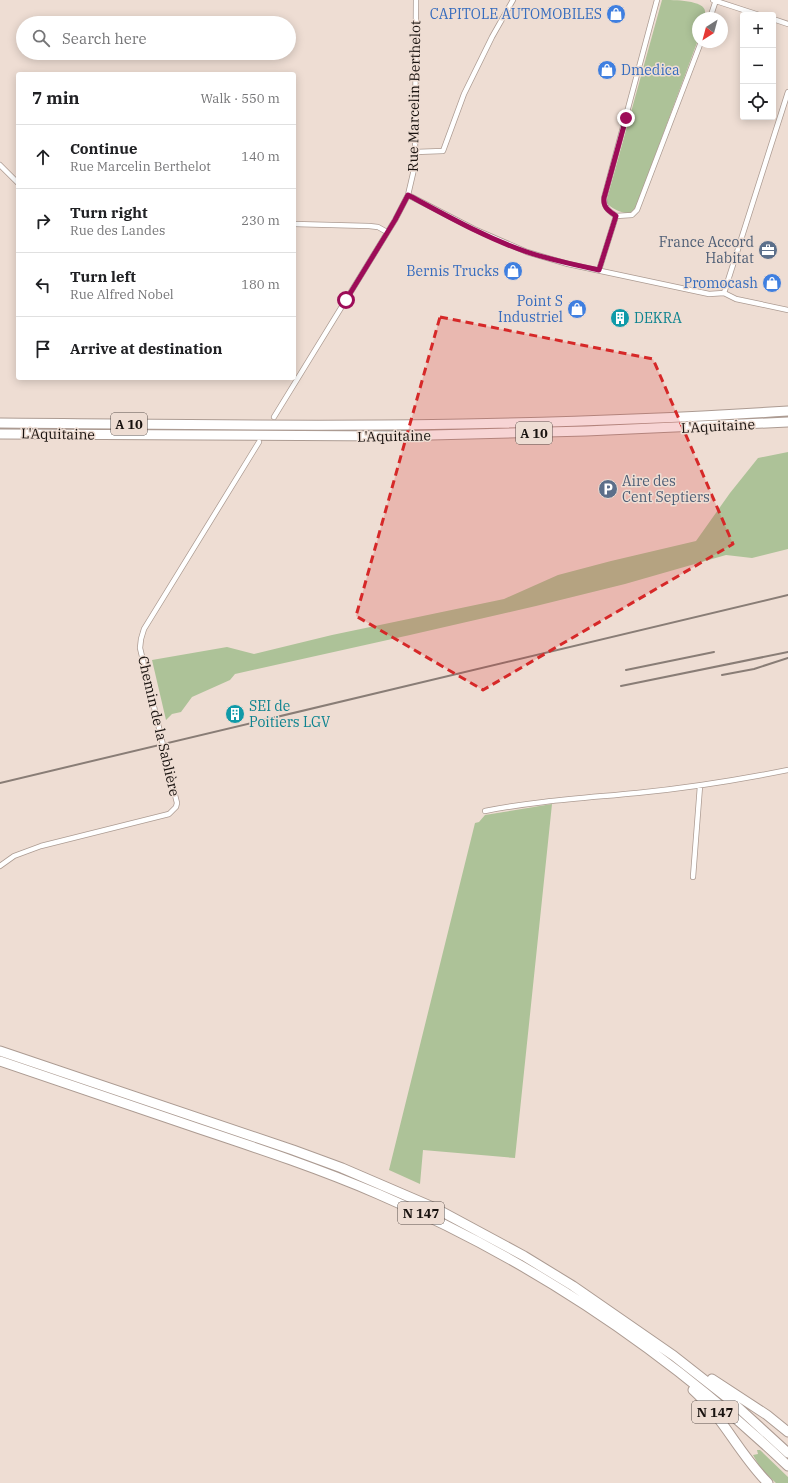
<!DOCTYPE html>
<meta charset="utf-8">
<style>
:root{--surface:#fff;--page:#f2f2f2;--text:#202124;--muted:#757577;--line:#e0e0e0}
body{margin:0;font-family:"IBM Plex Serif",serif;background:var(--page);color:var(--text)}
.controls{position:absolute;right:12px;top:12px;display:grid;overflow:hidden;border-radius:4px;box-shadow:0 2px 10px #0003}
.controls button{width:36px;height:36px;display:grid;place-items:center;padding:0;border:0;border-bottom:1px solid var(--line);background:var(--surface);color:var(--text);font:20px sans-serif}
.compass{position:absolute;left:692px;top:12px;width:36px;height:36px;border-radius:50%;background:var(--surface);box-shadow:0 2px 10px #0003;rotate:216deg}
.stop{position:absolute;width:12px;height:12px;margin:-9px;border:3px solid #9d0c58;border-radius:50%;background:#fff}
.stop.end{background:#9d0c58;border-color:#fff;box-shadow:0 1px 4px #0008}
.list{margin:0;padding:0;list-style:none}
h2{display:flex;justify-content:space-between;align-items:center;height:52px;margin:0;padding:0 16px;font-size:17px}
h2 small{font-size:13px;font-weight:400;color:var(--muted)}
.list li{display:grid;grid-template-columns:26px 1fr auto;gap:12px;align-items:center;box-sizing:border-box;height:64px;padding:0 16px;border-top:1px solid var(--line)}
.list b{display:block;font-size:15px;white-space:nowrap}
.list p{margin:0;font-size:13px;white-space:nowrap;color:var(--muted)}
.list em{font-size:13px;font-style:normal;color:var(--muted)}
.icon{flex:none;width:22px;height:22px;fill:none;stroke:currentColor;stroke-width:2;stroke-linecap:round;stroke-linejoin:round}
.map{position:relative;flex:none;width:788px;height:1483px;overflow:hidden}
.search{position:absolute;background:var(--surface);box-shadow:0 2px 10px #0003;left:16px;top:16px;width:280px;height:44px;display:flex;align-items:center;gap:10px;box-sizing:border-box;padding:0 14px;border-radius:22px;color:var(--muted);font-size:15px}
.panel{position:absolute;background:var(--surface);box-shadow:0 2px 10px #0003;left:16px;top:72px;width:280px;height:308px;border-radius:4px}
.map>svg:first-child{display:block}
.green{fill:#adc298}
.lines{fill:none;stroke-linecap:round;stroke-linejoin:round}
.street-casing{stroke:#ac9b92;stroke-width:6}
.highway-casing{stroke:#ac9b92;stroke-width:11}
.street{stroke:#fff;stroke-width:4.5}
.highway{stroke:#fff;stroke-width:9}
.rail{stroke:#897d76;stroke-width:2}
.street-bridge-casing{stroke:#ac9b92;stroke-width:6;stroke-linecap:butt}
.street-bridge{stroke:#fff;stroke-width:4.5}
.route{stroke:#9d0c58;stroke-width:5}
.marked{fill:#d62828;fill-opacity:0.2;stroke:#d62828;stroke-width:3;stroke-dasharray:8 5;stroke-linejoin:round}
.labels{text-anchor:middle;dominant-baseline:central;stroke-width:3;stroke-linejoin:round;paint-order:stroke}
.shield{fill:#eeddd3;stroke:#584f4a;stroke-width:1}
.shield-label{font-size:13px;font-weight:bold;fill:#18120f}
.shop-label{font-size:14px;fill:#366cbe;stroke:#eeddd3;text-anchor:end}
.street-label{font-size:14px;fill:#18120f;stroke:#eeddd3}
.service-label{font-size:14px;fill:#4e5e75;stroke:#eeddd3;text-anchor:end}
.culture-label{font-size:14px;fill:#0d838f;stroke:#eeddd3;text-anchor:start}
</style>
<div class="map">
<svg width="788" height="1483" viewBox="0 0 788 1483">
<rect width="100%" height="100%" fill="#eeddd3"/>
<path class="green" d="M662 0C675 0 712 0 704 16L707 17 706 18H698V40L636 207C635 208 633 211 631 212 626 216 610 208 607 203V199Z
M788 452V549L752 558 726 555 625 584 536 606 410 635 235 674 230 680 192 697 181 712 172 714 166 720 152 660 227 647 254 654 332 635 504 599 558 575 611 561 696 541 730 493 758 458Z
M552 804 515 1158 423 1150 420 1184 389 1170 475 823 479 822 485 815Z
M757 1450H760L788 1477V1483H776L761 1469 753 1455 758 1454Z"/>
<g class="lines">
<defs>
<path id="street" d="M713 0 759 15
M710 18 716 0
M773 19 788 24
M415 152 443 151 464 94 492 37 513 0
M0 165 18 183
M408 195 474 229 527 252 568 264 709 294 724 293 736 299 788 310
M616 216 632 215 637 210 701 42
M294 224 369 226 378 227 387 232
M599 270 616 216C609 211 604 208 604 198L657 0
M724 293 788 92
M274 417 395 220 408 195 415 165 416 0
M155 711 140 648 141 639 144 629 259 442
M485 811C535 801 586 798 637 793 688 788 738 780 788 770
M0 866 14 856 41 846 169 814 176 807 177 803 171 779
M693 877 700 786"/>
<path id="highway" d="M0 423C154 424 309 427 463 424 572 422 680 418 788 411
M0 434 392 436 586 431 788 422
M0 1051 293 1150 342 1168 435 1208 524 1256 573 1286 674 1356 730 1400 788 1453
M0 1061C67 1084 134 1106 200 1129 260 1149 320 1169 378 1194 530 1259 668 1352 788 1466
M712 1379 767 1415 788 1432
M693 1390C723 1417 740 1455 768 1483"/>
</defs>
<use href="#street" class="street-casing"/>
<use href="#highway" class="highway-casing"/>
<use href="#street" class="street"/>
<use href="#highway" class="highway"/>
<path class="rail" d="M626 670 714 652
M722 675 754 669 788 658
M621 686 788 652
M0 783 788 595"/>
<defs>
<path id="street-bridge" d="M155 711 171 779"/>
</defs>
<use href="#street-bridge" class="street-bridge-casing"/>
<use href="#street-bridge" class="street-bridge"/>
</g>
<g class="lines">
<path class="route" d="M346 300 395 220 408 195C447 216 486 238 527 252 551 260 575 265 599 270L616 216C609 211 603 208 604 198L626 118"/>
</g>
<path class="marked" d="M440 317 653 359 733 544 483 690 356 616Z"/>
<defs>
<symbol id="shop-disc" viewBox="-11 -11 22 22"><circle r="9.5" fill="#3f7fe0" stroke="#eeddd3"/><path d="M-5-2.5h2.3a2.7 3.5 0 0 1 5.4 0H5L5.5 6h-11ZM-1.5-2.5h3a1.5 2.3 0 0 0-3 0Z" fill="#fff"/></symbol>
<symbol id="office-disc" viewBox="-11 -11 22 22"><circle r="9.5" fill="#5c6f8a" stroke="#eeddd3"/><path d="M-6-3h4V-5.5h4V-3h4V5H-6ZM-1-4.5V-3h2v-1.5ZM-6 0V1H6V0Z" fill="#fff"/></symbol>
<symbol id="building-disc" viewBox="-11 -11 22 22"><circle r="9.5" fill="#0f9aa8" stroke="#eeddd3"/><path d="M-4-6H4V6H1V3H-1V6H-4ZM-2.5-4.3h1.7v1.8h-1.7ZM.8-4.3h1.7v1.8H.8ZM-2.5-1h1.7V.8h-1.7ZM.8-1h1.7V.8H.8Z" fill="#fff"/></symbol>
<symbol id="parking-disc" viewBox="-11 -11 22 22"><circle r="9.5" fill="#5c6f8a" stroke="#eeddd3"/><path d="M-3.5-5.5H1a3.5 3.5 0 0 1 0 7H-1V5.5H-3.5ZM-1-3.4V-.6H.8a1.4 1.4 0 0 0 0-2.8Z" fill="#fff"/></symbol>
</defs>
<g fill-rule="evenodd">
<use href="#shop-disc" x="605" y="3" width="22" height="22"/>
<use href="#shop-disc" x="596" y="59" width="22" height="22"/>
<use href="#office-disc" x="757" y="239" width="22" height="22"/>
<use href="#shop-disc" x="502" y="260" width="22" height="22"/>
<use href="#shop-disc" x="761" y="272" width="22" height="22"/>
<use href="#shop-disc" x="566" y="298" width="22" height="22"/>
<use href="#building-disc" x="609" y="307" width="22" height="22"/>
<use href="#parking-disc" x="597" y="478" width="22" height="22"/>
<use href="#building-disc" x="224" y="703" width="22" height="22"/>
</g>
<g class="labels">
<g class="shield">
<rect x="111" y="413" width="36" height="22" rx="3"/>
<rect x="516" y="422" width="36" height="22" rx="3"/>
<rect x="398" y="1202" width="46" height="22" rx="3"/>
<rect x="692" y="1401" width="46" height="22" rx="3"/>
</g>
<g class="shield-label">
<text x="129" y="424">A 10</text>
<text x="534" y="433">A 10</text>
<text x="421" y="1213">N 147</text>
<text x="715" y="1412">N 147</text>
</g>
<g class="shop-label">
<text x="602" y="14">CAPITOLE AUTOMOBILES</text>
<text x="621" y="70" text-anchor="start">Dmedica</text>
<text x="499" y="271">Bernis Trucks</text>
<text x="758" y="283">Promocash</text>
<text x="563" y="301">Point S<tspan x="563" dy="16">Industriel</tspan></text>
</g>
<g class="street-label">
<text transform="translate(414 96) rotate(-89)">Rue Marcelin Berthelot</text>
<text transform="translate(718 426) rotate(-3)">L'Aquitaine</text>
<text transform="translate(58 434) rotate(1)">L'Aquitaine</text>
<text transform="translate(394 436) rotate(-1)">L'Aquitaine</text>
<text transform="translate(159 726) rotate(77)">Chemin de la Sablière</text>
</g>
<g class="service-label">
<text x="754" y="242">France Accord<tspan x="754" dy="16">Habitat</tspan></text>
<text x="622" y="481" text-anchor="start">Aire des<tspan x="622" dy="16">Cent Septiers</tspan></text>
</g>
<g class="culture-label">
<text x="634" y="318">DEKRA</text>
<text x="249" y="706">SEI de<tspan x="249" dy="16">Poitiers LGV</tspan></text>
</g>
</g>
</svg>
<div class="controls">
<button>+</button>
<button>−</button>
<button><svg class="icon" aria-label="locate" viewBox="0 0 24 24"><circle cx="12" cy="12" r="6"/><path d="M12 2v4M12 18v4M2 12h4M18 12h4"/></svg></button>
</div>
<svg class="compass" viewBox="-18 -18 36 36"><path d="M0-13l5 13h-10z" fill="#e53935"/><path d="M0 13l5-13h-10z" fill="#757577"/></svg>
<div class="stop" style="left:346px;top:300px"></div>
<div class="stop end" style="left:626px;top:118px"></div>
<div class="search"><svg class="icon" aria-label="search" viewBox="0 0 24 24"><circle cx="10" cy="10" r="6"/><path d="M15 15l6 6"/></svg>Search here</div>
<section class="panel">
<h2>7 min<small>Walk · 550 m</small></h2>
<ul class="list">
<li><svg class="icon" aria-label="ahead" viewBox="0 0 24 24"><path d="M12 20V5M6 11l6-6 6 6"/></svg><div><b>Continue</b><p>Rue Marcelin Berthelot</p></div><em>140 m</em></li>
<li><svg class="icon" aria-label="right" viewBox="0 0 24 24"><path d="M7 20v-9h11M14 6l5 5-5 5"/></svg><div><b>Turn right</b><p>Rue des Landes</p></div><em>230 m</em></li>
<li><svg class="icon" aria-label="left" viewBox="0 0 24 24"><path d="M17 20v-9H6M10 6l-5 5 5 5"/></svg><div><b>Turn left</b><p>Rue Alfred Nobel</p></div><em>180 m</em></li>
<li><svg class="icon" aria-label="arrive" viewBox="0 0 24 24"><path d="M6 21V4h12l-3 4 3 4H6"/></svg><div><b>Arrive at destination</b></div></li>
</ul>
</section>
</div>
